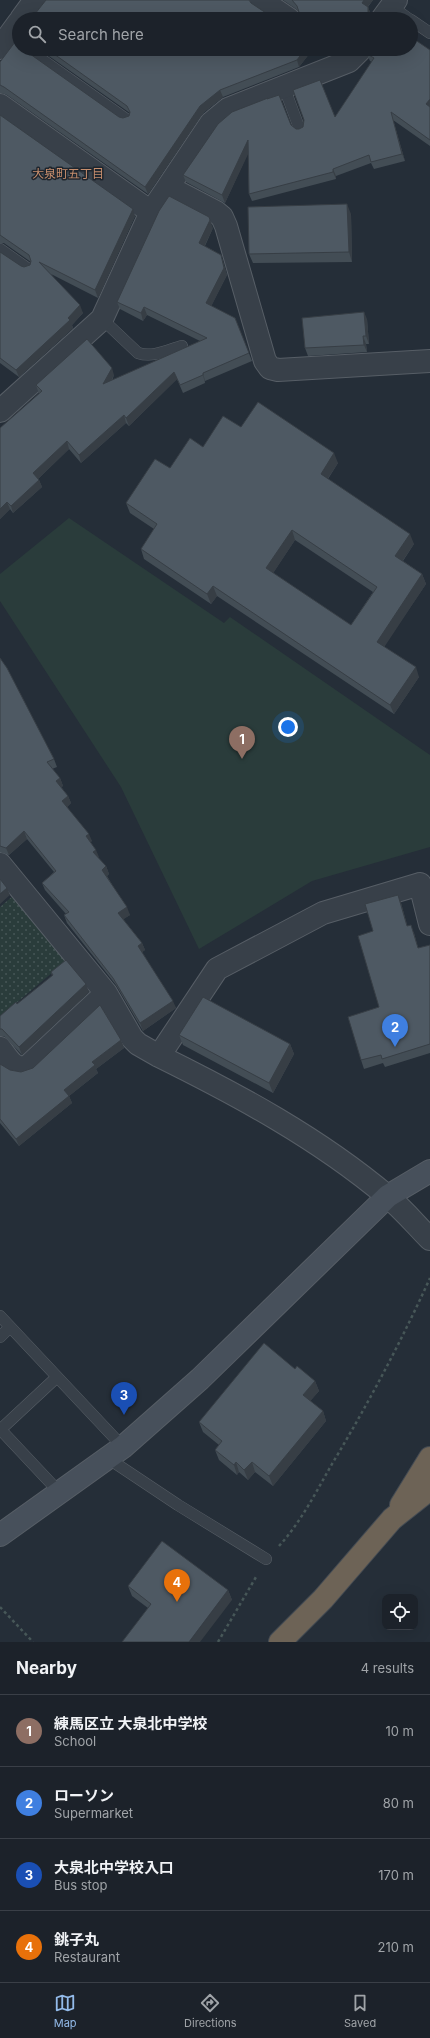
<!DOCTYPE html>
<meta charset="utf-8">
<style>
:root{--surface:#1c222a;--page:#252a32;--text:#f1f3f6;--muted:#a0a4a8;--line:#3a3f47;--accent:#93bbea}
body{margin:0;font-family:Inter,"Noto Sans JP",sans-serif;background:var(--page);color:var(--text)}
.controls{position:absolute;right:12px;bottom:12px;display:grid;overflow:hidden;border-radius:8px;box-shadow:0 4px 16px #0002}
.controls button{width:36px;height:36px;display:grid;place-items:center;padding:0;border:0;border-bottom:1px solid var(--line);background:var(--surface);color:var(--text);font:20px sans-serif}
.you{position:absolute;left:288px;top:727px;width:14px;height:14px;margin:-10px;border:3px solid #fff;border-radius:50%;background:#1a73e8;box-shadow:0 0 0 6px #1a73e833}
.badge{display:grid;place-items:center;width:26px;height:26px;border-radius:50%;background:var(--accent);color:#fff;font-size:13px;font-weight:700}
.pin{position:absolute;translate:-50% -33px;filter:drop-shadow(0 1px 2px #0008)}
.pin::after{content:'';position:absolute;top:21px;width:14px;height:12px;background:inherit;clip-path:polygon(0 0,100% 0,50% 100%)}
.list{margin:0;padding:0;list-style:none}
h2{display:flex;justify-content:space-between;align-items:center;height:52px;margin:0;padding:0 16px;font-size:17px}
h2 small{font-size:13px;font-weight:400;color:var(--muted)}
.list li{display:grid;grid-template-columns:26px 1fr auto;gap:12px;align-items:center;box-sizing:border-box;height:72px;padding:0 16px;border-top:1px solid var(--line)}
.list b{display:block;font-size:15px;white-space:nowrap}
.list p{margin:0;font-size:13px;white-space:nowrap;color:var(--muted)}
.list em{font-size:13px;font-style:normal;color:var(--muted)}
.icon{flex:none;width:22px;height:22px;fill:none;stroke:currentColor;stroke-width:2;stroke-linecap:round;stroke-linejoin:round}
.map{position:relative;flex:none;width:430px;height:1642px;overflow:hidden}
.search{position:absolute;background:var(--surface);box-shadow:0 4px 16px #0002;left:12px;right:12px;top:12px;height:44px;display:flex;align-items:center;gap:10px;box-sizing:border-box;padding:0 14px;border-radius:22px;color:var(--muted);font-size:15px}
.sheet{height:340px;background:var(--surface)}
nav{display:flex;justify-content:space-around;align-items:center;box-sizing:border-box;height:56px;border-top:1px solid var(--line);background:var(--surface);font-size:11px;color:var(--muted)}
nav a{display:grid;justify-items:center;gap:2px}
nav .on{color:var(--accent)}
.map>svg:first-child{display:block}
.park{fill:url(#park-dots)}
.pitch{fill:#2a3c3b}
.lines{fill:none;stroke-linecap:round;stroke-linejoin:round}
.lane-casing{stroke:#575e66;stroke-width:12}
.street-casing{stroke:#575e66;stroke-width:24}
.secondary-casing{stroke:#575e66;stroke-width:24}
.highway-casing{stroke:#444b53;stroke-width:24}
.path{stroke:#475758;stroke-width:2.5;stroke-dasharray:3 3;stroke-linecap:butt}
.lane{stroke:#384049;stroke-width:11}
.street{stroke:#384049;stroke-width:22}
.secondary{stroke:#47505b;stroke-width:22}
.highway{stroke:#6d6356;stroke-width:22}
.wall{fill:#434d55;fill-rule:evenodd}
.shaded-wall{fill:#373e45}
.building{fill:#4e5963;stroke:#373e45;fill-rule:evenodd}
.labels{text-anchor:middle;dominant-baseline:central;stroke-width:3;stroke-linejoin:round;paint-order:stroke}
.neighbourhood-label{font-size:12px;fill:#c68e6d;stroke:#1e252d}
</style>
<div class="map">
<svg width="430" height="1642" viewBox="0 0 430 1642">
<defs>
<pattern id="park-dots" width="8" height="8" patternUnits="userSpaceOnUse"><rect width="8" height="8" fill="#2a3c3b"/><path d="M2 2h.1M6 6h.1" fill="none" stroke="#465656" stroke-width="1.8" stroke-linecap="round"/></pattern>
</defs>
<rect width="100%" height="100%" fill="#252e38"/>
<path class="park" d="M14 895 67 960 0 1017V907Z"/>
<path class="pitch" d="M69 518 224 623 230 617 430 755V847L312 881 199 949 121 787 0 601V574Z"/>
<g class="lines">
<defs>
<path id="lane" d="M391 6 409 19
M411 20 430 33
M27 49 126 119
M284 87 300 130
M0 249 27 268
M102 319 138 353C153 358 168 350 182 346
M0 1316 123 1447
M0 1337 10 1327
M0 1429 60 1493
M0 1430 57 1377
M109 1459 178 1505 266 1559"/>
<path id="street" d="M261 0 289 19
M21 19 35 0
M382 19 396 0
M0 48 19 22
M361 49 349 61 228 109 211 123 168 187 216 212 222 217 226 226 265 361 270 368 278 370 430 361
M0 105 151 212
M0 411 102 319 151 212 168 187
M0 864 106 993 132 1038 138 1044 159 1056
M430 924 420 884 323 913 217 969 159 1056C238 1095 318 1138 387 1196 403 1209 416 1225 430 1239
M0 1048C8 1058 13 1070 27 1067L106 993"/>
<path id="secondary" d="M0 1535 123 1447 200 1379 388 1196 430 1171"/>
<path id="highway" d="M401 1505 430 1458
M280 1642 323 1599 392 1519 430 1489"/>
</defs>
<use href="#lane" class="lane-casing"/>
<use href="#street" class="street-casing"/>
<use href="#secondary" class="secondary-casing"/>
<use href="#highway" class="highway-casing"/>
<path class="path" d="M279 1546C301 1522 316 1492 332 1464 368 1404 401 1342 430 1278
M0 1607 33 1642
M218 1642 256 1577"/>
<use href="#lane" class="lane"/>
<use href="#street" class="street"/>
<use href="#secondary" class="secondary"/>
<use href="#highway" class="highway"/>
</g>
<path class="wall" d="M283 0H373L368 7 371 15V19H296L299 12 296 9Z
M19 49 119 117 123 118 129 116 130 113 39 49H313L299 67 223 97 203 113 148 194 7 95 2 93H0V62Z
M370 49 430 50V146L393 120 405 161 374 169 371 163 336 176V179L252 201 249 194 248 153 225 203 186 182 183 175 268 98 291 125 296 129H299L335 117 372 62 370 61 367 54Z
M0 115 135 216 98 298 51 274 83 313 72 325 73 328 19 377 0 363V252L21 266 24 267 30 265 31 262 4 243H0Z
M351 214 352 262 253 263 249 254Z
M213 228 205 246 221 255 227 275 211 306 235 318 252 361 205 381V383L183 393 177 379 129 426 126 423 81 463 69 449 38 479 39 480 42 487 13 513 10 509 0 519V428L39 394 36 385 114 375 112 381 200 341 147 315 143 321 120 309 117 302Z
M367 319 369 344H366L367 352 308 356 305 348Z
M241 427 338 463 328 479 414 544 403 561 422 574 426 584 384 646 419 677 394 714 217 596 211 604 144 559 141 549 154 529 130 513 126 503 170 468 203 447ZM295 540 373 592 351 625 273 573Z
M0 658 54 759 57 767 52 769 60 778 63 786 61 787 68 796 71 803 67 807 92 841 90 842 98 858 106 866 109 874 107 876 130 915 123 919 142 943 145 950 142 952 176 1008 143 1031 116 985 67 923 64 915 66 914 45 890 42 883 54 872 27 839 9 855 0 852Z
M401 903 407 926 414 933 418 948 430 945V1053L385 1067 383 1063 364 1069 361 1060 379 1007 373 931Z
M51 972 89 992 22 1055 4 1036H0V1016L17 1004 52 976Z
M179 1035 290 1044 294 1054 273 1093 183 1045Z
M121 1040 124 1048 96 1069 98 1073 69 1096 72 1103 19 1146 0 1123V1064L10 1070 21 1072Z
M295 1369 315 1381 319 1391 310 1401 323 1411 326 1421 273 1486 255 1472 248 1480 239 1472 237 1475 219 1460 215 1450 219 1445 203 1432 199 1422Z
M128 1586 228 1590 232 1600 148 1608 132 1596Z"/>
<path class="shaded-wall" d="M364 0H373L365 10 362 3Z
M368 7 371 15V19H369L368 16Z
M305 49H313L299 67 297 60Z
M220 90 223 97 203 113 148 194 145 187 200 106Z
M430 99V111L426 104Z
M391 112 393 120 405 161 402 154Z
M248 140 251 148 225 203 222 195Z
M333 169 336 176V179L333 172Z
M347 204 351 214 352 262 349 252Z
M133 209 135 216 98 298 95 290Z
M210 220 213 228 202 251 199 243Z
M221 255 227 275 209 311 206 303Z
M80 305 83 313 72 325 73 328 19 377 16 370 68 318Z
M144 307 147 315 143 321 141 313Z
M364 312 367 319 369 344 366 336Z
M363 336 366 344 367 352 364 345Z
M112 368 114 375 105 392 103 384Z
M174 372 177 379 129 426 126 418Z
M203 373 205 381V383L203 375Z
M124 415 126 423 81 463 79 455Z
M67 441 69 449 36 481 33 473Z
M334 453 338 463 324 484 321 474Z
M39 480 42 487 13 513 11 506Z
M7 502 10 509 0 519V509Z
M292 530 295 540 270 578 266 568Z
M410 534 414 544 399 566 395 556Z
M422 574 426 584 381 652 377 642Z
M213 586 217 596 211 604 207 594Z
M416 667 419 677 394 714 390 705Z
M60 778 63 786 59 789 56 781Z
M68 796 71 803 65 809 62 801Z
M24 831 27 839 9 855 6 848Z
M89 834 92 841 88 844 86 836Z
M96 850 99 857 96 859 93 852Z
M106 866 109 874 105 877 102 870Z
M7 888 10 895 0 904V894Z
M398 895 401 903 410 935 407 926Z
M127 907 130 915 121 921 118 913Z
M142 943 145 950 141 953 138 946Z
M86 984 89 992 22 1055 19 1047Z
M173 1001 176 1008 143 1031 140 1023Z
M121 1040 124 1048 96 1069 98 1073 69 1096 72 1103 19 1146 16 1139 92 1062Z
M290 1044 294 1054 273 1093 269 1083Z
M315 1381 319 1391 307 1405 303 1395Z
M323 1411 326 1421 273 1486 269 1476Z
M236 1462 239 1472 237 1475 234 1465Z
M252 1462 255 1472 248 1480 244 1470Z
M228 1590 232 1600 200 1642H189Z"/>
<path class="building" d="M46 0H249L251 3 275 19H31Z
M292 0H364L362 3 368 7V16L370 19H333L332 18V19H296L299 12 297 6Z
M411 37 430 50V99L426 104 430 107V140L391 112 402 154 371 162 369 155 333 169V172L249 194 248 140 222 195 183 175 218 124 232 112 268 98 267 99 279 95 291 125 296 129H299L303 127 304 120 293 90 320 80 335 117 374 58 367 54 371 49H411Z
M18 38V44L19 46V49H23L119 117 123 118 129 116 130 112 127 106 47 49H305L297 60 220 90 200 106 145 187 4 87 0 85V62Z
M0 115 133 209 95 290 39 262 80 305 68 318 70 320 16 370 0 358V252L21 266 24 267 30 265 31 261 29 255 0 235Z
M169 196 209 217 210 220 199 243 221 255 224 268 206 303 235 318 249 353 203 373V375L180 385 174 372 126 418 124 415 79 455 67 441 33 473 39 480 11 506 7 502 0 509V428L42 391 36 385 87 339 112 368 103 384 207 338 144 307 141 313 117 302 159 211Z
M347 204 349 252 249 254 248 207Z
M364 312 366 336H363L364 345 305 348 302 318Z
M258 402 334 453 321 474 410 534 395 556 422 574 377 642 416 667 390 705 213 586 207 594 141 549 157 524 126 503 155 459 170 468 190 438 203 447 223 416 241 427ZM292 530 377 587 351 625 266 568Z
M0 658 7 668 54 759 47 762 60 778 56 781 68 796 62 801 89 834 86 836 96 850 93 852 106 866 102 870 127 907 118 913 142 943 138 946 173 1001 140 1023 113 978 64 915 69 912 42 883 56 871 24 831 6 848 0 846Z
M0 879 7 888 0 894Z
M398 895 407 926 411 925 418 948 430 945V1044L382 1059 381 1055 361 1060 348 1017 379 1007 358 936 373 931 365 904Z
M66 960 86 984 19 1047 2 1029H0V1016L16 1002 17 1004 53 975 51 972Z
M203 997 290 1044 269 1083 179 1035Z
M100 1005 121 1040 92 1062 95 1065 64 1090 69 1096 16 1139 0 1119V1064L10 1070 21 1072 33 1068Z
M264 1343 295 1369 297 1366 315 1381 303 1395 323 1411 269 1476 252 1462 244 1470 236 1462 234 1465 215 1450 222 1441 199 1422Z
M162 1541 228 1590 189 1642H122L151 1604 128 1586Z"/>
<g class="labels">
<g class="neighbourhood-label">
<text x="68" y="173">大泉町五丁目</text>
</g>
</g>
</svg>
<div class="controls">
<button><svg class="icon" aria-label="locate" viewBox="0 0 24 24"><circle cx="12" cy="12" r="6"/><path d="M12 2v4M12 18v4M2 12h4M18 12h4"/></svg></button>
</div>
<div class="you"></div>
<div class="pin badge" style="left:242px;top:759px;background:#8d6e63">1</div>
<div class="pin badge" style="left:395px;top:1047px;background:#3f7fe0">2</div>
<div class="pin badge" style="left:124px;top:1415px;background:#1a4fb4">3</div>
<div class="pin badge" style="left:177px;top:1602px;background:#e8710a">4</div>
<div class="search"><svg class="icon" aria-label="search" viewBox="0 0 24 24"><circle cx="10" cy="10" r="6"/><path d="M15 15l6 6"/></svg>Search here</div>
</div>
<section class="sheet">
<h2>Nearby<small>4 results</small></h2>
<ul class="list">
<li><span class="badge" style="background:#8d6e63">1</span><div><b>練馬区立 大泉北中学校</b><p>School</p></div><em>10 m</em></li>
<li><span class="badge" style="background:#3f7fe0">2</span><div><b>ローソン</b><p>Supermarket</p></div><em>80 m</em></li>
<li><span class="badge" style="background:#1a4fb4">3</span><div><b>大泉北中学校入口</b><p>Bus stop</p></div><em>170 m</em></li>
<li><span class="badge" style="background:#e8710a">4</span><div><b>銚子丸</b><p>Restaurant</p></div><em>210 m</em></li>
</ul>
</section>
<nav>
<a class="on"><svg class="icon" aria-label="map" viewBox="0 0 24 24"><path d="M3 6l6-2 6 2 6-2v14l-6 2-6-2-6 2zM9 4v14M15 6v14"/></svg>Map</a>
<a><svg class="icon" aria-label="directions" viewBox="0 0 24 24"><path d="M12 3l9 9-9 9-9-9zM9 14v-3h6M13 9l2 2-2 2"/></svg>Directions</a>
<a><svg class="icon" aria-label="saved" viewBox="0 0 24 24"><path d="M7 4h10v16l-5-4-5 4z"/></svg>Saved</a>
</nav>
